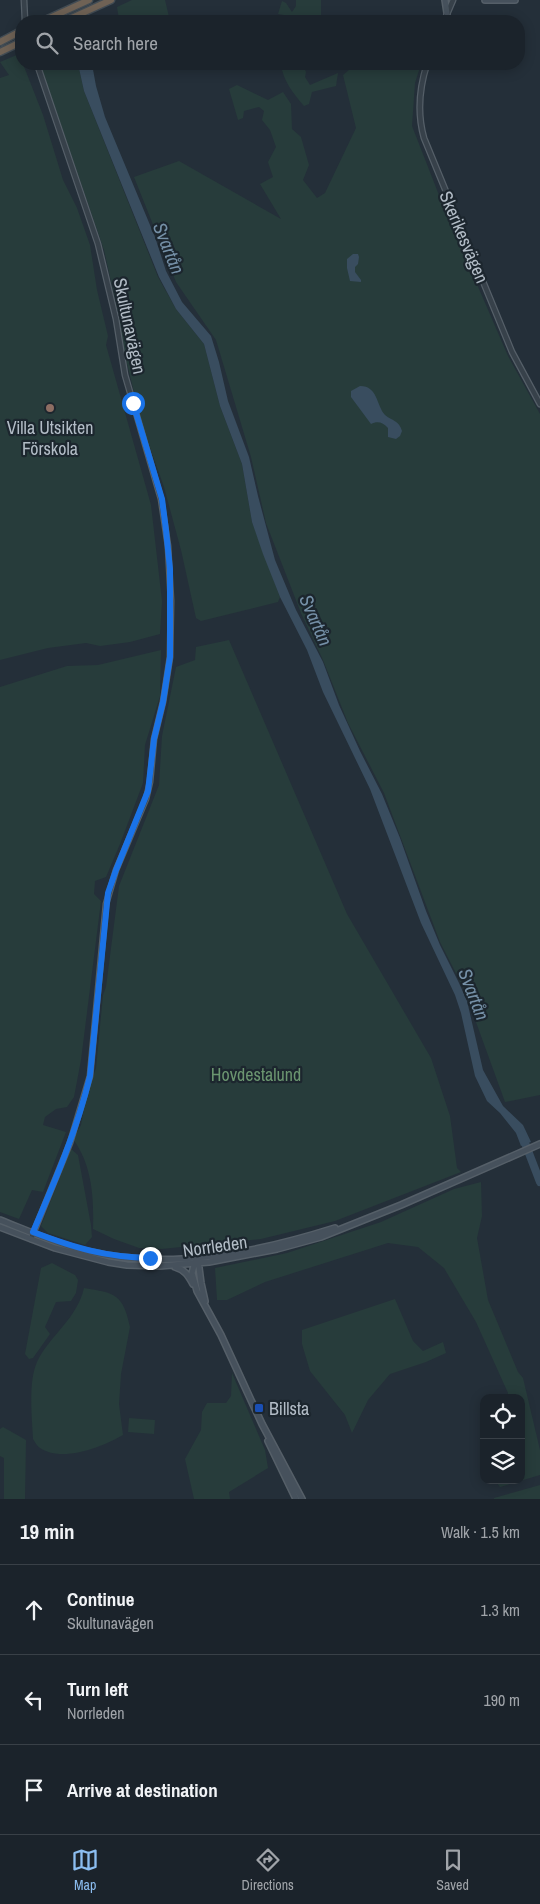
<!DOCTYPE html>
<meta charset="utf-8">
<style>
:root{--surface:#1b232b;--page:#242b33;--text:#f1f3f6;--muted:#a0a4a9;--line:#394047;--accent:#8cbef1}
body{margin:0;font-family:"Archivo Narrow",sans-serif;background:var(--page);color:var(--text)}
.controls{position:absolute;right:15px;bottom:15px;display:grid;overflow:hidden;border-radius:10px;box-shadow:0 2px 12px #0003}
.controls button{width:45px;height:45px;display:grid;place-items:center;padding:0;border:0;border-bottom:1px solid var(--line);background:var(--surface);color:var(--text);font:25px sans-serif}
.stop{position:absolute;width:15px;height:15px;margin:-11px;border:4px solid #1a73e8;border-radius:50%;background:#fff}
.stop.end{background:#1a73e8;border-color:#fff;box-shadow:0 1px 5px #0008}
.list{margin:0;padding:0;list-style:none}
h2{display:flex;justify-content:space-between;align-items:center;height:65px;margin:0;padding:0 20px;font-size:21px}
h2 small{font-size:16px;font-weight:400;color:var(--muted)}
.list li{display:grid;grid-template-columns:32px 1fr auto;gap:15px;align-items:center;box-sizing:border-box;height:90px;padding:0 20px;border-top:1px solid var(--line)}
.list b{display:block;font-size:19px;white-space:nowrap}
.list p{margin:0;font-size:16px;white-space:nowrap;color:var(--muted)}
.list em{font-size:16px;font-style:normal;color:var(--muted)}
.icon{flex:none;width:28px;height:28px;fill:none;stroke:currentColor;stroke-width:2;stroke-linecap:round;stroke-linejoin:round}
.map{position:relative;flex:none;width:540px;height:1499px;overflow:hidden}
.search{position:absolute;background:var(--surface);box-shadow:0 2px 12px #0003;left:15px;right:15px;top:15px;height:55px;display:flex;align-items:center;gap:12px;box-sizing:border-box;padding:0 18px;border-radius:20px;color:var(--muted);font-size:19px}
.sheet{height:335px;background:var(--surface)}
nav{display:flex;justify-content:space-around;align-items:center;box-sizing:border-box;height:70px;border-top:1px solid var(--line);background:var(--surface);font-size:14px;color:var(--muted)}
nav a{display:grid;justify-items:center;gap:2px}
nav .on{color:var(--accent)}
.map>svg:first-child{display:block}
.green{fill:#273c3b}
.water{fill:#394d5f}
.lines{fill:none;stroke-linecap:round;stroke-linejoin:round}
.river{stroke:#394d5f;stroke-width:8}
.tertiary-casing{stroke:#555f68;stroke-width:7}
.secondary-casing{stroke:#555f68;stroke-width:8}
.motorway-casing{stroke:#424c54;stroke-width:9}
.tertiary{stroke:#37414a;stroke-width:4.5}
.secondary{stroke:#46515c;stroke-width:5}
.motorway{stroke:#6f6255;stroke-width:6}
.route{stroke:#1a73e8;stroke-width:6}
.education-dot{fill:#8d6e63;stroke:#1c262e;stroke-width:2}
.transit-dot{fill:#1a4fb4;stroke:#1c262e;stroke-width:2}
.labels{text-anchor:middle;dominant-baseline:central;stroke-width:4.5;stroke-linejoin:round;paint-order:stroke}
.street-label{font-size:18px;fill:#b2bcc6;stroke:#1c262e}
.poi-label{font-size:18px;fill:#b2bcc6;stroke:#1c262e}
.park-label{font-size:18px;fill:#6b9570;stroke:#1c262e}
.water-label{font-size:19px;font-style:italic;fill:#7590a7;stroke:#1c262e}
</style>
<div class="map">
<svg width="540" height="1499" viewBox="0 0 540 1499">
<rect width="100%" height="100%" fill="#242f39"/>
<path class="green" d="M132 0H165L170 21H121L119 19 117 7Z
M296 0H321V21H284V15L278 14 282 1 286 3 292 12 296 6Z
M19 54 21 64H23L43 115 63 180 77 208 90 245 97 290 108 336 106 345 151 505 162 601 160 634 130 642 100 646 86 643 48 648 0 660V78L9 75 0 62Z
M40 64H78L84 91 158 277 176 309 204 344 220 406 242 464 252 522 280 597 278 602 201 621 196 618 181 550 164 487 143 428 124 352 119 317 104 250Z
M281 64H302L306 72 305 77 310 85 338 73 336 86 312 92 309 104 304 106C293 93 283 81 281 64Z
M356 64H421L415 83 412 126 444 208 508 356 540 414V1095L505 1102 464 989 440 942 384 793 348 723 323 660 301 613 266 523 251 457 216 340 176 282 134 177 179 161 281 219 260 184 273 177 268 162 276 147 270 130 262 120 264 111 259 107 244 111 243 118 238 120 229 89 237 85 268 100 283 92 291 104 292 129 301 137 309 165 303 180 317 198 325 193 356 128 343 75Z
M229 640 347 914 431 1058 450 1116 457 1168 461 1172 335 1221 261 1239 161 1249 139 1248 114 1239 93 1229C94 1197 92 1165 73 1139L81 1125 86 1097 96 1068 103 995 106 987 119 886 159 785 162 736 176 667 195 660 196 647Z
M161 650 160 696 145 745 143 783 120 844 106 877 95 881 94 894 101 901 81 1060 74 1097 67 1107 56 1109 45 1117 43 1125 66 1132 43 1192 32 1190 19 1219 0 1212V687L67 666 98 665Z
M71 1149 78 1155 91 1225 92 1237 85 1245 48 1233 41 1226Z
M481 1182 482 1216 477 1238 488 1300 518 1372 523 1378 540 1450V1475L500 1487 495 1480H521V1398H507L508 1393 476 1322 444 1268 418 1247 388 1243 265 1282 227 1300H217L215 1268 287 1253 381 1222 454 1189Z
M52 1263 75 1275 78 1280 76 1293 71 1301 56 1302 45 1327 50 1334 33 1358 29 1359 25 1354 41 1268Z
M84 1288C115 1293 123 1294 130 1327L121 1374 119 1404 123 1435C102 1447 63 1463 40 1448 37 1446 35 1442 33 1439 32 1418 28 1382 37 1362 50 1335 77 1319 84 1288Z
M395 1299 413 1341 423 1351 443 1342 446 1353 426 1362 390 1374 368 1400 352 1433 345 1415 310 1371 302 1344V1330Z
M232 1373 265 1450 268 1468 229 1492 230 1499H194L185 1459 201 1430 202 1412 207 1403H226L231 1396Z
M129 1418 155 1420 154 1434 128 1432Z
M3 1427 26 1440 25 1499H4V1458L0 1456V1429Z
M540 1485V1499H494V1498Z"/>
<path class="water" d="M78 64H92L96 86 105 117 155 237 166 271 182 302 211 336 219 362 228 401 249 457 258 496 275 560 296 610 323 662 339 705 360 751 382 794 400 838 426 911 440 945 459 983 467 1001 483 1070 503 1106 523 1125 531 1142 521 1146 516 1133 500 1113 487 1101 475 1076 461 1013 455 995 421 923 370 789 323 692 307 650 280 597 263 554 252 522 242 464 220 406 204 344 176 309 159 277 84 91Z
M353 254H358L359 257 358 264 355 267V272L361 280V282L350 281 347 268V259Z
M360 386C378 386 376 405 385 415 392 421 399 420 402 431L400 436 396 439 388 437V428C383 422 377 421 371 424L351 397V391Z"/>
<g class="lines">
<path class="river" d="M522 1135 540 1182"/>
<defs>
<path id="tertiary" d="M24 0 25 21
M444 21 453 0
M427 64C419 89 417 113 424 138L512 352 540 404
M31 1239 70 1143 90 1076 106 904 116 870 146 799 150 782 154 739 163 702 170 657 171 601 168 546 161 499 125 375 116 319 98 244 37 64"/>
<path id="secondary" d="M445 0 447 13
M485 0H515
M0 1220C28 1231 57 1244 86 1251 168 1271 256 1253 335 1228
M0 1227 55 1248 108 1262 127 1265 160 1266 209 1262 277 1249 321 1237 401 1205 540 1144
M198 1260 201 1283 205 1301
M195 1262 192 1273 197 1291 221 1335 262 1424 302 1499
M175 1267C185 1270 188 1275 193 1284
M268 1441 296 1499"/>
<path id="motorway" d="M43 21 89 0
M65 21 111 0
M0 42 21 31
M0 52 21 42"/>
</defs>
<use href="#tertiary" class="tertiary-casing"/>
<use href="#secondary" class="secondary-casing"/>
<use href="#motorway" class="motorway-casing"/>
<use href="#tertiary" class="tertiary"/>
<use href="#secondary" class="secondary"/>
<use href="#motorway" class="motorway"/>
</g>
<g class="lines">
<path class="route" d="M133 403 162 499 166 530 170 569V657L163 702 154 739 148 791 116 870 108 893 90 1076C77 1130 55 1181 33 1232 75 1248 105 1257 150 1258"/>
</g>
<circle class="education-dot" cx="50" cy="408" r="5"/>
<rect class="transit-dot" x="254" y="1403" width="10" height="10" rx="2.5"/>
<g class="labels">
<g class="street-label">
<text transform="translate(464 237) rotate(67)">Skerikesvägen</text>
<text transform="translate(130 326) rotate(78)">Skultunavägen</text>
<text transform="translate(215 1246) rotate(-8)">Norrleden</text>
</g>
<g class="poi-label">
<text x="50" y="427">Villa Utsikten<tspan x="50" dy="21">Förskola</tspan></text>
<text x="269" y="1408" text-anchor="start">Billsta</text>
</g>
<g class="park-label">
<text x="256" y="1074">Hovdestalund</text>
</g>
<g class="water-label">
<text transform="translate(169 248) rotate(68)">Svartån</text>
<text transform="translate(316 620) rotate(66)">Svartån</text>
<text transform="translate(474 994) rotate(69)">Svartån</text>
</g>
</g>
</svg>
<div class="controls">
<button><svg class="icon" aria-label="locate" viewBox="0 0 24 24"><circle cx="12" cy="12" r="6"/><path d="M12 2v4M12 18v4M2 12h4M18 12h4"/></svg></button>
<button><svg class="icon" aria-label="layers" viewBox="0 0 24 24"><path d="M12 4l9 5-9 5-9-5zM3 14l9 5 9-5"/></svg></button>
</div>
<div class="stop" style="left:133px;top:403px"></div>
<div class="stop end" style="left:150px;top:1258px"></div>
<div class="search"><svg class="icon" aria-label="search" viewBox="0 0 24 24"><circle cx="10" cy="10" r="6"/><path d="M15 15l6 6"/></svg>Search here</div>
</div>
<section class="sheet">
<h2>19 min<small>Walk · 1.5 km</small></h2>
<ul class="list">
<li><svg class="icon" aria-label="ahead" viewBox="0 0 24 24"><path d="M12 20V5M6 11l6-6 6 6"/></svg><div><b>Continue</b><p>Skultunavägen</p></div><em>1.3 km</em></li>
<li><svg class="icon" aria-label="left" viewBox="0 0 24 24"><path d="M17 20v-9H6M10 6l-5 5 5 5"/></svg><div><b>Turn left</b><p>Norrleden</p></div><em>190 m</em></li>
<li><svg class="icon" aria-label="arrive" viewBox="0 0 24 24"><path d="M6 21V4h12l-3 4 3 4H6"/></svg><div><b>Arrive at destination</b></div></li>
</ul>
</section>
<nav>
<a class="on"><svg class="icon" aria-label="map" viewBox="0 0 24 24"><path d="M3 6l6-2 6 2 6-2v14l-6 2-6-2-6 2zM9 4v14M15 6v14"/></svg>Map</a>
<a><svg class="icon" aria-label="directions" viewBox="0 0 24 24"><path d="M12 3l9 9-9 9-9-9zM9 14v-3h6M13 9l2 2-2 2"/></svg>Directions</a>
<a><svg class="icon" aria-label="saved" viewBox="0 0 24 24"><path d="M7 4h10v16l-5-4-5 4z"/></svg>Saved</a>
</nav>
